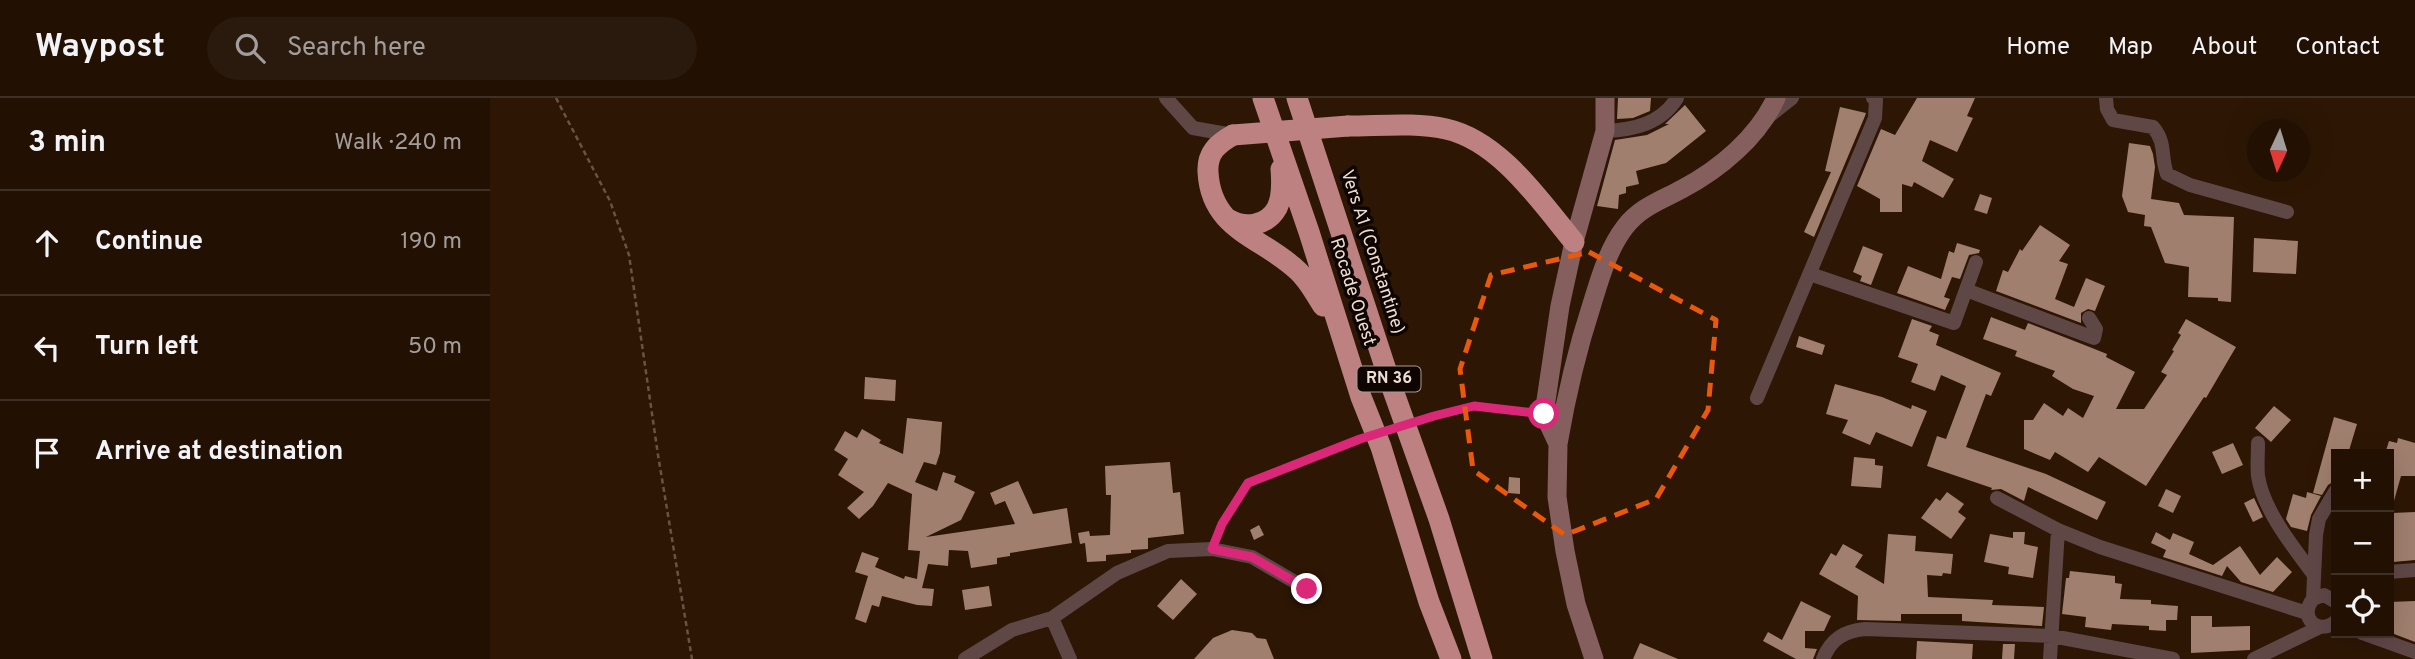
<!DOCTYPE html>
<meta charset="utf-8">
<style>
:root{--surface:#221003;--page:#2a190d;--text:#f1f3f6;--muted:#a29d9a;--line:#3f3025}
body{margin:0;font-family:Overpass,sans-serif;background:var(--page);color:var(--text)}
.controls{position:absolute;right:21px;bottom:21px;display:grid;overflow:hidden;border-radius:0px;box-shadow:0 7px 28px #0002}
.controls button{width:63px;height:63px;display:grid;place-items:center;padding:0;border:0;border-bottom:2px solid var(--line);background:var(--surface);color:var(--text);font:35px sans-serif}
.compass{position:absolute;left:1757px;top:21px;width:63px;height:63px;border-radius:50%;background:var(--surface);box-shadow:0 7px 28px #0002;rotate:184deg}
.stop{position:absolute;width:21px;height:21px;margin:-16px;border:5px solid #db2777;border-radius:50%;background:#fff}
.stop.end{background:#db2777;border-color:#fff;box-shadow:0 2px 7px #0008}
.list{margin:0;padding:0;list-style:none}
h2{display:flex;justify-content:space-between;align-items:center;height:91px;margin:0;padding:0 28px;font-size:30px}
h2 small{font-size:23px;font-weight:400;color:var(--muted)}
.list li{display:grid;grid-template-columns:46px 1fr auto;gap:21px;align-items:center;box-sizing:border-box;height:105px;padding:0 28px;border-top:2px solid var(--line)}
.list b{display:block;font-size:26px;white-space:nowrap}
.list em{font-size:23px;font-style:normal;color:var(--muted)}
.icon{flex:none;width:38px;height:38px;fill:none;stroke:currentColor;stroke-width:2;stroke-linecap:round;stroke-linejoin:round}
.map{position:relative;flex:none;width:1925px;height:561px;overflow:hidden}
header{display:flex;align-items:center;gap:42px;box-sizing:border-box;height:98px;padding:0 35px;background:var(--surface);border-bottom:2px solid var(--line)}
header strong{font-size:33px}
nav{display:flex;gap:38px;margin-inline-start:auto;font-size:24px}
.search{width:490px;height:63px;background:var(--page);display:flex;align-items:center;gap:18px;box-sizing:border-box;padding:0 24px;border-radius:38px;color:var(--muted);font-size:26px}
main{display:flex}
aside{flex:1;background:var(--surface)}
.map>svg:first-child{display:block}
.building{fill:#a07f6e}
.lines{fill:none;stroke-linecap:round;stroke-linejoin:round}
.path{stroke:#695444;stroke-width:2.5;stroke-dasharray:5 3.5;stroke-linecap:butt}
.street{stroke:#5f4746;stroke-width:14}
.secondary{stroke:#845f5e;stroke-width:19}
.highway{stroke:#bc8180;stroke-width:21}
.path-bridge{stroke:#695444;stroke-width:2.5;stroke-dasharray:5 3.5;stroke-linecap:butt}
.highway-bridge{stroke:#bc8180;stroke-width:21}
.route{stroke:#db2777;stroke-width:9}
.marked{fill:none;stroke:#e8590c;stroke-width:5;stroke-dasharray:14 9;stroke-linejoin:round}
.labels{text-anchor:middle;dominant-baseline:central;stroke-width:7;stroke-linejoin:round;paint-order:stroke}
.shield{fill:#0e0501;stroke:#aa9c93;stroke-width:2}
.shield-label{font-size:16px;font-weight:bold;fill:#edddd2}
.street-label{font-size:18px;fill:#edddd2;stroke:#0e0501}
</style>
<header>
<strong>Waypost</strong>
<div class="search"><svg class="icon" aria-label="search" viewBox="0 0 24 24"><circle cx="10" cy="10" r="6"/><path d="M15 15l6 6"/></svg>Search here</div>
<nav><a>Home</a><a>Map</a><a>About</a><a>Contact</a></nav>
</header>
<main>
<aside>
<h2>3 min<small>Walk · 240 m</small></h2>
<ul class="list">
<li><svg class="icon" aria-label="ahead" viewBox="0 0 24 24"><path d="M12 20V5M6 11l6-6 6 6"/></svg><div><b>Continue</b></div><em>190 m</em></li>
<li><svg class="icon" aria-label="left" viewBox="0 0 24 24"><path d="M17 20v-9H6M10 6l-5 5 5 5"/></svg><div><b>Turn left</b></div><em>50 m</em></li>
<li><svg class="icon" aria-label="arrive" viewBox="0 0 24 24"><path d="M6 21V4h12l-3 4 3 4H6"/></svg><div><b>Arrive at destination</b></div></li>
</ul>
</aside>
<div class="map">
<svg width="1925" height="561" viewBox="0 0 1925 561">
<rect width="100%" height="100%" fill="#2d1604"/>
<path class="building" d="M1128 0H1161L1160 13 1143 20 1127 21Z
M1427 0H1485L1477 18 1483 20 1467 54 1440 42 1432 63 1464 81 1453 100 1424 84 1422 89 1412 86V114H1390V101L1367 88 1391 31 1405 37Z
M1195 7 1216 33 1176 65 1146 73 1149 86 1136 89V95L1129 97 1128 111 1107 108 1125 42 1157 37 1179 26H1175Z
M1350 9 1376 15 1375 18 1324 139 1314 134 1341 74 1335 73Z
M1639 45 1660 48 1663 56 1665 69 1661 101 1689 105 1694 117 1744 119 1741 204 1728 203V200L1698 199 1699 169 1675 165 1661 129 1654 128 1655 117 1638 114 1632 98Z
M1490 96 1502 100 1497 116 1484 112Z
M1550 127 1580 147 1569 163 1578 166 1565 201 1584 209 1596 180 1615 188 1605 213 1598 211 1591 215V225L1506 193 1513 172 1518 174 1530 151 1532 153Z
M1764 140 1808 143 1806 176 1763 174Z
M1467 145 1490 152 1489 155 1479 157 1470 181 1462 179 1454 199 1460 201 1455 212 1407 195 1418 168 1451 181 1459 153 1464 155Z
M1373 148 1393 156 1381 187 1370 183 1372 178 1363 174Z
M1501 219 1535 232 1538 225 1597 248 1617 256 1616 259 1645 274 1626 311H1654L1677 277 1671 274 1684 253 1682 252 1691 237 1688 235 1696 221 1746 249 1716 300 1714 299 1656 388 1609 359 1598 374 1565 354 1560 362 1534 351V322H1543L1554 305 1573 318 1578 310 1593 320 1604 298 1583 291 1562 278 1565 273 1525 258 1527 253 1493 241Z
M1422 221 1442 228 1439 233 1449 237 1446 247 1511 275 1501 298 1496 296 1476 349 1556 376 1616 404 1607 422 1538 389 1534 403 1511 391 1501 392 1502 390 1437 368 1447 338 1456 341 1476 288 1451 277 1445 293 1421 284 1428 266 1408 259Z
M1309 238 1335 247 1332 257 1306 249Z
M375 279 406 282 405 303 374 301Z
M1345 286 1392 299 1421 311 1422 307 1437 313 1422 349 1386 334 1380 347 1352 335 1358 322 1336 316Z
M1784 308 1801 322 1781 344 1765 330Z
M1844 319 1867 326 1858 356H1846V382L1838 387 1832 397 1823 395Z
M417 320 452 324 450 355 446 367 434 364 425 384 447 393 453 374 466 378 464 384 485 394 471 422 436 439 525 426 515 403 505 407 500 395 528 383 543 416 577 410 582 445 520 455V458L507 460V466L481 470 478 453 459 452 458 468 438 466 432 490 444 491 442 508 427 507 392 498 389 509 382 507 376 525 365 521 378 478 365 474 372 454 389 460 385 469 414 481 415 478 427 481 430 453 418 452 422 396 398 385 383 408 369 421 357 410 374 394 348 377 358 361 344 352 355 333 367 340 372 331 391 342 389 345 413 356Z
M1908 340 1925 345V378H1911L1902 410H1899V356H1895L1899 343 1907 345Z
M1743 345 1753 367 1732 376 1722 354Z
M1364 359 1385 361V367L1393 368 1391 390 1361 388Z
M680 364 683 395 690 394 694 436 658 440V451L641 452V455L616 457V463L597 464 595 445 590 446 588 435 599 433 600 438 620 437 621 397H616L615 368Z
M1019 379 1030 380V396L1018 395Z
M1676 391 1691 398 1683 415 1668 408Z
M1457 394 1474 406 1468 414 1476 420 1461 441 1431 420 1446 400 1450 403Z
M1817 394 1831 398 1821 417 1817 433 1801 429 1796 421 1803 396 1816 400Z
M1764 400 1773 419 1763 424 1754 405Z
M1925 414V462L1903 464 1902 415Z
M769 427 774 437 764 442 760 432Z
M1523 434H1535L1534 446 1548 449 1543 480 1518 476 1519 469 1494 464 1500 436 1523 440Z
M1666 434 1680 442 1683 435 1704 444 1699 456 1723 467 1750 448 1770 477 1787 459 1802 474 1783 494 1751 484 1737 468 1732 478 1673 459 1676 452 1661 445Z
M1398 436 1426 438 1425 453 1463 456 1461 476 1453 475 1452 478 1437 477 1438 499 1503 502 1502 507 1554 509 1552 528 1472 523V516H1411V523L1367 522 1368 498 1329 476 1341 455 1346 458 1353 446 1373 457 1365 469 1394 486Z
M1580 473 1625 478V485L1632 486 1630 501 1661 502V506L1688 508 1687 522H1676V533L1659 532V528L1622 526 1621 532 1595 529 1596 519 1572 516 1576 480H1579Z
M691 481 707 496 683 522 667 508Z
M499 488 502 508 475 512 472 492Z
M1311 503 1341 518 1334 533H1315V550L1327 551 1323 561H1306L1273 543 1278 534 1292 542Z
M1925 503V544L1899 534V504Z
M1701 518H1722V529L1760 528V552L1701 555Z
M742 532 762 535 767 540 776 541 784 561H704L723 540Z
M1427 543 1483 546 1482 561H1426Z
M1150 545 1188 561H1143Z
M1513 546H1525L1524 561H1512Z"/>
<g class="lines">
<path class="path" d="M66 0 120 103 139 157 168 357 202 561
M944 318 984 308 1037 314
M727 439 758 385 870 341"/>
<path class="street" d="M676 0 703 30 743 37
M1616 0 1617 11 1623 22 1663 29C1677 46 1670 57 1677 76L1700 87 1797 114
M1278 19 1302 0
M1115 33C1143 32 1171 26 1187 0
M1320 176 1464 225 1486 164
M1476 192 1604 240 1606 231 1599 220
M1267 300 1385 20 1386 2 1383 0
M1768 345C1768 356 1767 367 1768 378 1773 412 1804 450 1824 477
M1846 392 1829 421 1826 437 1823 501C1808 519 1828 539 1846 523
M1507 400 1568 432 1610 449 1817 515
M1899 474 1925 472
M1823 501 1834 497 1846 504
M562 520 580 561
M1872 535 1925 554
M475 561 522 532 562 520 627 475 678 453 722 451 762 459 817 491
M1333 561C1341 541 1354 533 1375 531L1562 538 1683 561
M1560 561 1568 432
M1764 561 1830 529"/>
<path class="secondary" d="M1068 346C1076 299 1087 252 1102 206 1110 180 1118 151 1135 129 1150 109 1172 102 1192 91 1230 71 1268 39 1286 0
M1104 561 1086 506 1075 453 1067 399 1068 346 1054 316 1070 208 1084 144 1115 33V0"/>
<path class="highway" d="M773 0 819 134 871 299 891 349 939 504 961 561
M807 0 899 281 949 421 992 561
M858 28C889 28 925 24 956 31 1010 43 1050 103 1084 144
M743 37C727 46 717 55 718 74 721 133 773 139 808 173 819 183 825 196 833 208
M738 121C755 131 777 128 787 110 793 98 792 83 791 71"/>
<path class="path-bridge" d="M870 341 944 318"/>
<path class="highway-bridge" d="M743 37 858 28"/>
</g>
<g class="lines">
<path class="route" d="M817 491 762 459 722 451 732 426 758 385 870 341 944 318 984 308 1054 316"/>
</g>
<path class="marked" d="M1099 154 1226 222 1218 312 1166 401 1075 437 983 372 970 271 1001 177Z"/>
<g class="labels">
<rect class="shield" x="867.5" y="268.5" width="63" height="25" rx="5"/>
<g class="shield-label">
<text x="899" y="281">RN 36</text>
</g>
<g class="street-label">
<text transform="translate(882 154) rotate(72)">Vers A1 (Constantine)</text>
<text transform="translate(862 194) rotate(72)">Rocade Ouest</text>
</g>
</g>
</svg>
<div class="controls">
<button>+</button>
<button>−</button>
<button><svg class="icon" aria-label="locate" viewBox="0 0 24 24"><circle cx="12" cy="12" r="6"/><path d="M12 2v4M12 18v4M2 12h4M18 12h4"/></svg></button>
</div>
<svg class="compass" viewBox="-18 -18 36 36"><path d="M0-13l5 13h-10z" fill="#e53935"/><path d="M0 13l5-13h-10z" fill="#a29d9a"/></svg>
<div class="stop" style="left:1054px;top:316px"></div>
<div class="stop end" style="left:817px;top:491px"></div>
</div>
</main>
